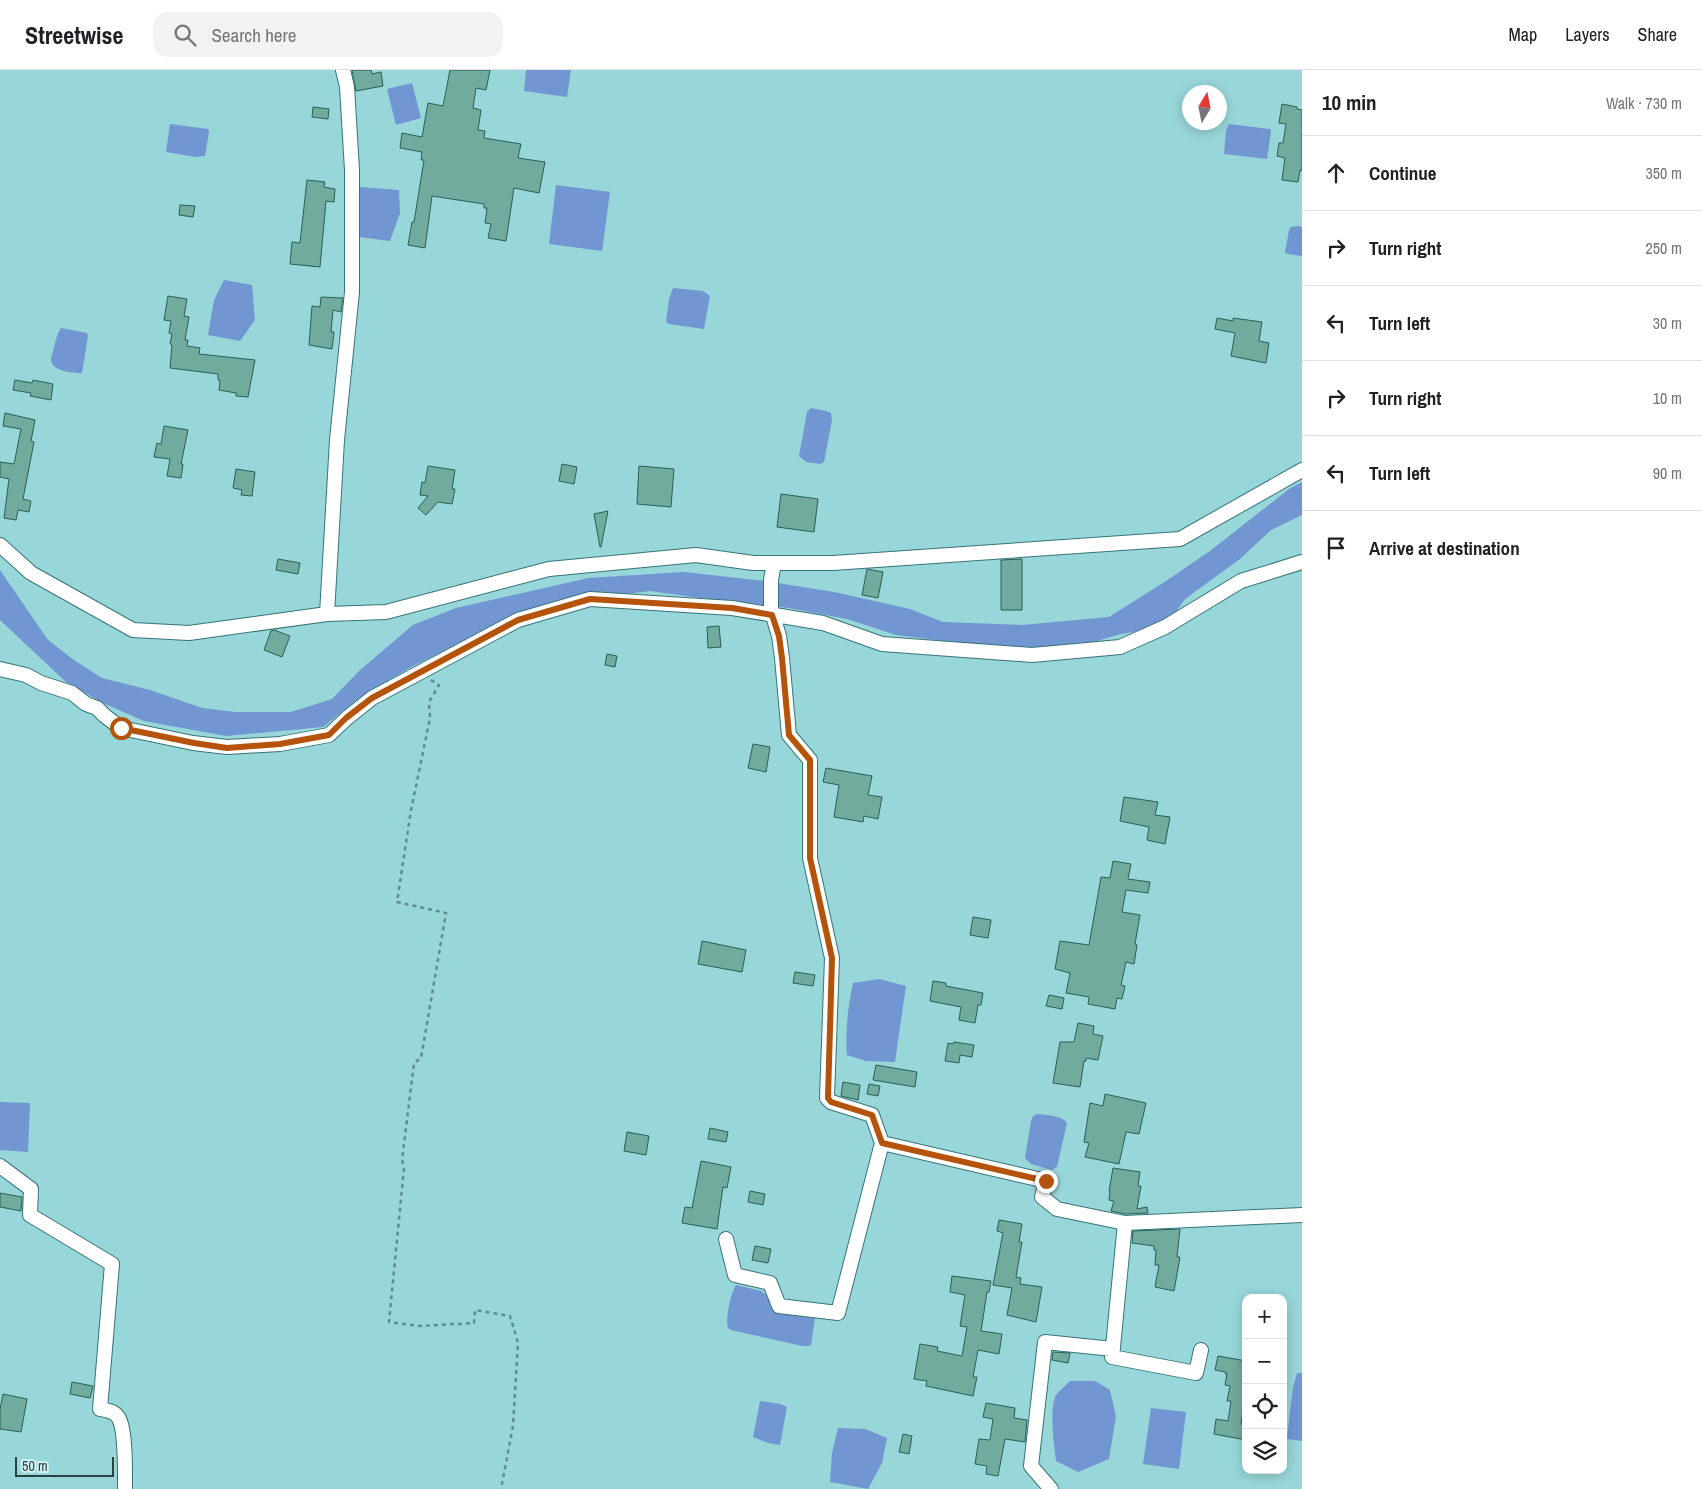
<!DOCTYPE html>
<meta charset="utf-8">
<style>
:root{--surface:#fff;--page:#f2f2f2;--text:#202124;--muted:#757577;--line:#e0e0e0}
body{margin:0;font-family:"Archivo Narrow",sans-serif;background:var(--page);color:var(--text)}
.controls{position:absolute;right:15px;bottom:15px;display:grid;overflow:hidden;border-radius:10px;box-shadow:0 2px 12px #0003}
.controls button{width:45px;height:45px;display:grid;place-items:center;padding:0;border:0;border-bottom:1px solid var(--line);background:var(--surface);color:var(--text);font:25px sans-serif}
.compass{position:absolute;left:1182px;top:15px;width:45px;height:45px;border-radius:50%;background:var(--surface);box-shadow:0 2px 12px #0003;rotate:10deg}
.scale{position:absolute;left:15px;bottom:12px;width:99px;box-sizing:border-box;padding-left:5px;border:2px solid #284243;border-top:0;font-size:14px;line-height:18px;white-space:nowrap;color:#284243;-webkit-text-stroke:4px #d2f0f1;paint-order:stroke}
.stop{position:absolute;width:15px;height:15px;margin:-11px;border:4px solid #b45309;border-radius:50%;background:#fff}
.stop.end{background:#b45309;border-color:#fff;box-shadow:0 1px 5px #0008}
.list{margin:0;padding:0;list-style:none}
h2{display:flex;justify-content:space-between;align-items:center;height:65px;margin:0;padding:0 20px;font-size:21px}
h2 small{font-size:16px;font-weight:400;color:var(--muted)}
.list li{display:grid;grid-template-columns:32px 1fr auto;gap:15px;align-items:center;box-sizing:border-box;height:75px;padding:0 20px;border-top:1px solid var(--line)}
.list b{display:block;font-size:19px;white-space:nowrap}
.list em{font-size:16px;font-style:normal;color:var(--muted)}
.icon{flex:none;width:28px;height:28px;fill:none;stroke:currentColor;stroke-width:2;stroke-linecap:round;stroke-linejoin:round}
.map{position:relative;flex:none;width:1302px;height:1419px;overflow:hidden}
header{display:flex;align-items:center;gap:30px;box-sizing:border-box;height:70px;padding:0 25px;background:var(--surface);border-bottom:1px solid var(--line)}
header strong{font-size:24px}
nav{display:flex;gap:28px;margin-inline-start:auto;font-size:18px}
.search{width:350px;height:45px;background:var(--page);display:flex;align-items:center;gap:12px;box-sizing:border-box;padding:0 18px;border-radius:15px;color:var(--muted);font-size:19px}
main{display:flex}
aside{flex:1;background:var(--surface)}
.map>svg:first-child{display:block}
.water{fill:#7196d2}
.building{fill:#70ab9e;stroke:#266156}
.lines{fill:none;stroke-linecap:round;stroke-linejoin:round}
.minor-casing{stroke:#377477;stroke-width:16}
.path{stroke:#618d8f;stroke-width:2.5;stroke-dasharray:4 4;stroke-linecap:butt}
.minor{stroke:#fff;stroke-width:14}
.route{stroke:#b45309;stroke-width:6}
</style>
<header>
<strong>Streetwise</strong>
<div class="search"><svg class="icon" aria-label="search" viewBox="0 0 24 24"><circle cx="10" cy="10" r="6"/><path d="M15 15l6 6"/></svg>Search here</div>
<nav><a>Map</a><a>Layers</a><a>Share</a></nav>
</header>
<main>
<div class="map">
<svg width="1302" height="1419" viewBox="0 0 1302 1419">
<rect width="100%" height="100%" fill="#97d6d9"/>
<path class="water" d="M526 0H571L567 27 524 21Z
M412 13 421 48 396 55 387 19Z
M170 54 208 59 209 62 205 86 196 87 166 82Z
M1229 54 1270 59 1271 61 1267 89 1224 84 1226 61Z
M556 115 610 122 602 181 549 174Z
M360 117 399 120 400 143 390 171 359 167 356 138Z
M1298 156 1302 157V186L1288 184 1285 182 1289 160 1291 157Z
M224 210 252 215 255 250 240 271 208 265 214 230Z
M673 218 703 221 710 226 704 259 669 254 666 252 669 229Z
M61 258 87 263 88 266 82 303C74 303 51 302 51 289 51 286 54 280 54 277 56 270 57 264 61 258Z
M811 338 826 341 831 343 832 350 824 392 820 394 806 392 799 386 807 342Z
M1302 412V445L1271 460 1240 489 1185 529 1165 557 1121 564 1083 575 1022 579 960 573 896 565 847 549 789 538 715 530 650 521 590 529 474 566 411 597 359 628 323 657 226 666 144 651 105 634 66 612 0 550V500L48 570 74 590 102 608 150 620 202 638 235 642H291L332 629 359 601 413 555 456 538 588 508 684 502 765 511 834 522 910 539 943 552 1022 555 1109 547 1166 511 1210 481 1289 419Z
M879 909 906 916 895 992 866 991 847 985C845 961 848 937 853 913Z
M0 1032 30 1033 28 1082 0 1080Z
M1037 1044C1047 1045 1061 1045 1067 1053L1057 1097 1052 1100 1031 1094 1025 1088 1031 1051 1033 1046Z
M736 1215 761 1221 768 1226 815 1248 811 1275 808 1276H802L731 1260 728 1258C725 1250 731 1222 736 1215Z
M1297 1303H1302V1371L1287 1369V1368L1293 1317Z
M1070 1311H1095L1110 1320 1116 1347 1109 1389 1078 1402 1056 1391C1054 1377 1049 1338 1056 1325 1060 1320 1066 1315 1070 1311Z
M760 1331 780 1334 787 1337 780 1375 768 1373 753 1367Z
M1151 1338 1186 1342 1179 1399 1143 1394Z
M838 1358 865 1359 887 1368 882 1393 868 1419 830 1412 832 1383Z"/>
<path class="building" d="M352 0H371L372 4 381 2 383 16 356 21Z
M450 0H490L486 20 476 18 473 38 481 40 478 60 485 61 484 68 521 74 518 88 545 92 539 123 514 118 506 171 488 168 491 154 485 153 487 138H484V134L432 126 425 178 408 175 412 152H414L424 90H421L422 82 400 78 402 63 422 67 428 33 443 36Z
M1282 34 1297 37V39L1302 40V101L1300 100 1298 112 1282 110 1285 88 1277 86 1279 73H1283L1286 54 1279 53Z
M313 37 329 39 328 49 312 47Z
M307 110 325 112 324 117 335 119 334 132 326 131 320 197 290 194 292 172 300 173Z
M180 135 195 136 193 147 179 145Z
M168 226 187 229 184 246 189 247 185 270H188L187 276 200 278 199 284 255 290 248 327 236 326V323L219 320 220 310H218V304L170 298 172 275 170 274 172 264 169 263 171 251 164 250Z
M321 227 343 228 341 242 333 240 331 262H334L332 279 309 275 312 236 320 237Z
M1217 248 1233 251V248L1262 252 1259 271 1269 273 1266 293 1231 286 1235 263 1215 259Z
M15 310 32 313 33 310 53 314 51 330 30 326 31 323 13 320Z
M5 343 35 350 31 371 34 372 23 429 31 431 29 442 18 440 16 450 4 448 9 409 0 407V392L14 394 21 359 3 356Z
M164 356 188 360 181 394H183L181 408 167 406 170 389 154 387 157 373 161 374Z
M562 394 577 397 574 414 559 411Z
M428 396 455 400 452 419H455L452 434 438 432 426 445 418 438 428 426 420 425 422 412 425 413Z
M639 396 674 399 671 437 637 434Z
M236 399 255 402 252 426 241 425 242 420 233 418Z
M781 424 818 429 814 462 777 457Z
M608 441 601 477H600L594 444Z
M278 489 300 493 298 504 276 500Z
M1022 489V540H1001V490Z
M867 499 883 502 878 528 862 525Z
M719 556 721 577 708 578 707 557Z
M274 560 290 566 282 587 264 580 271 561Z
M607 584 617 586 615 597 605 595Z
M753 674 770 677 766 702 748 698Z
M826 698 872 706 868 725 882 727 878 749 864 746 863 752 834 747 839 715 823 712Z
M1124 727 1158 732 1155 745 1170 747 1165 774 1147 770 1149 757 1120 751Z
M1113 791 1131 794 1128 809 1150 812 1148 823 1126 820 1122 842 1140 845 1135 874 1137 875 1134 894 1126 892 1121 915 1125 916 1122 929 1117 928 1115 939 1088 934 1089 927 1066 923 1070 903 1055 899 1060 871 1089 875 1101 807 1110 808Z
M973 847 991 850 988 868 970 865Z
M702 871 746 880 742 902 698 894Z
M795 902 815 905 813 916 793 913Z
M933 911 946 913V916L983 923 981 935H978L975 953 959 950 961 937 930 931Z
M1049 925 1064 928 1062 939 1046 936Z
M1078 953 1094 956 1093 964 1103 966 1098 990 1086 988V991H1084L1080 1017 1053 1013 1060 972H1074Z
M954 972 974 975 972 987 960 985 959 993 945 991 948 973 953 974Z
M876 995 917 1002 915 1017 873 1010Z
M843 1012 860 1015 858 1030 841 1026Z
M869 1014 880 1016 878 1026 867 1024Z
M1105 1024 1146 1033 1139 1064 1126 1062 1119 1094 1085 1087 1089 1073 1084 1072 1090 1033 1103 1036Z
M710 1058 728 1062 726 1072 708 1069Z
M627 1062 649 1066 646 1085 624 1081Z
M701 1091 731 1097 727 1118 723 1117 717 1159 682 1153 685 1137 692 1138Z
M1113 1098 1140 1102 1138 1116H1141L1137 1139 1147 1137 1148 1143 1126 1144 1111 1141 1114 1131 1109 1130 1110 1121H1109Z
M750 1121 765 1124 763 1135 748 1132Z
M0 1123 22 1127 21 1141 0 1137Z
M999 1150 1022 1154 1019 1172H1022L1016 1207 1021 1208 1020 1214 1042 1217 1036 1252 1007 1245 1012 1218 993 1215 1003 1163 997 1161Z
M1180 1159 1177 1187H1180L1174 1221 1155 1217 1159 1195H1155L1156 1180H1154V1176L1132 1173 1133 1161Z
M755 1176 771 1179 768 1193 752 1190Z
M952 1206 991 1211 989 1222H987L981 1261 1002 1264 999 1284 978 1280 973 1307H977L973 1326 926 1316 927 1311 914 1309 920 1274 938 1277 937 1281 962 1286 967 1257 960 1256 965 1225 950 1222Z
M1053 1282 1070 1283 1068 1293 1052 1290Z
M1218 1286 1246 1291V1316L1241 1354 1246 1355V1370L1214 1364 1216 1349 1228 1351 1231 1331H1227L1230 1316 1225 1315 1227 1304H1225L1226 1302 1215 1300Z
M72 1312 93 1316 90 1328 70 1324Z
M3 1324 27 1329 21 1362 0 1359V1339Z
M986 1333 1015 1338 1014 1348 1027 1350 1025 1372 1005 1369 998 1406 986 1404 987 1396 975 1394 979 1369 990 1370 993 1349 983 1347Z
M903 1364 912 1366 909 1384 899 1382Z"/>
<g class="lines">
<defs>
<path id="minor" d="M0 475 31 503 133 560 189 563 327 544 337 370 352 222V100L347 17 343 0
M774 493H833L1180 469 1302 400
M327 544 386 542 549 499 696 485 753 493H774L771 510V539L779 566 782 588 789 665 810 690V788L832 888 827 1028 831 1032 872 1045 882 1073 838 1243 779 1236 770 1213 735 1205 726 1169
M0 599 26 605 41 613 72 623 86 634 97 638 105 646 121 658 193 673 227 677 280 674 329 665 347 648 372 628 518 550 590 529 732 538 823 553 882 574 1032 585 1120 577 1165 557 1241 511 1302 492
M882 1073 1046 1111 1042 1127 1057 1139 1125 1153 1302 1145
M0 1096 31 1119 30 1145 112 1194 100 1339C106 1340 114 1341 118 1347 126 1358 125 1404 125 1419
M1125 1153 1112 1287 1196 1303 1201 1280
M1051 1419 1031 1396 1045 1272 1113 1279"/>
</defs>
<use href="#minor" class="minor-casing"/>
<path class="path" d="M431 610 439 615 429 632 430 648 411 740 397 832 446 843 421 988 414 993 402 1090 404 1098 389 1252 419 1256 474 1253 475 1240 510 1246 518 1273 513 1356 501 1419"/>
<use href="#minor" class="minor"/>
</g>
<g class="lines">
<path class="route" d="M121 658 194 673 227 678 280 674 329 665 346 648 372 628 518 550 590 529 732 538 772 545 779 566 782 588 789 665 810 690V788L832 888 828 1028 831 1032 872 1045 882 1073 1046 1111"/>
</g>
</svg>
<div class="controls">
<button>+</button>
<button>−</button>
<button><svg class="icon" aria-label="locate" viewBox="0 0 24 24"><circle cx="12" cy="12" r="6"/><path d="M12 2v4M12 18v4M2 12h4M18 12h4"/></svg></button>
<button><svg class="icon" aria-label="layers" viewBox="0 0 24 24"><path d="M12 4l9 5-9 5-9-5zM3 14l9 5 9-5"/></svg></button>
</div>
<svg class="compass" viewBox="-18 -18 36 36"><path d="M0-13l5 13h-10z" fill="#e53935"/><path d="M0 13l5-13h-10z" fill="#757577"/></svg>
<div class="scale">50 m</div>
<div class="stop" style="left:121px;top:658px"></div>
<div class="stop end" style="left:1046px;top:1111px"></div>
</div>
<aside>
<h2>10 min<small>Walk · 730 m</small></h2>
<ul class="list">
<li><svg class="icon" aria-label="ahead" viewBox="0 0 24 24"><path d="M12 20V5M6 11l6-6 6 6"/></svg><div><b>Continue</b></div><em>350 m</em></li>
<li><svg class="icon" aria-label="right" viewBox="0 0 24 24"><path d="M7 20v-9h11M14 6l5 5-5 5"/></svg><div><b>Turn right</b></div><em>250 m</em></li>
<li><svg class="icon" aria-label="left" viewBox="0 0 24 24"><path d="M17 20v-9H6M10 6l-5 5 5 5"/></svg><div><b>Turn left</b></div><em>30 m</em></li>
<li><svg class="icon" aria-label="right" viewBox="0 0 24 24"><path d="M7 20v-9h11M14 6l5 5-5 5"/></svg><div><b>Turn right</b></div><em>10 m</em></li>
<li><svg class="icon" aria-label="left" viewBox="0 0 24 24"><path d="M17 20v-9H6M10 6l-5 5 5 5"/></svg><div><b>Turn left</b></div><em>90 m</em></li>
<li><svg class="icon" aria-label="arrive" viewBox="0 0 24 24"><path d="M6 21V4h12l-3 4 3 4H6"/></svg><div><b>Arrive at destination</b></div></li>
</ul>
</aside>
</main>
